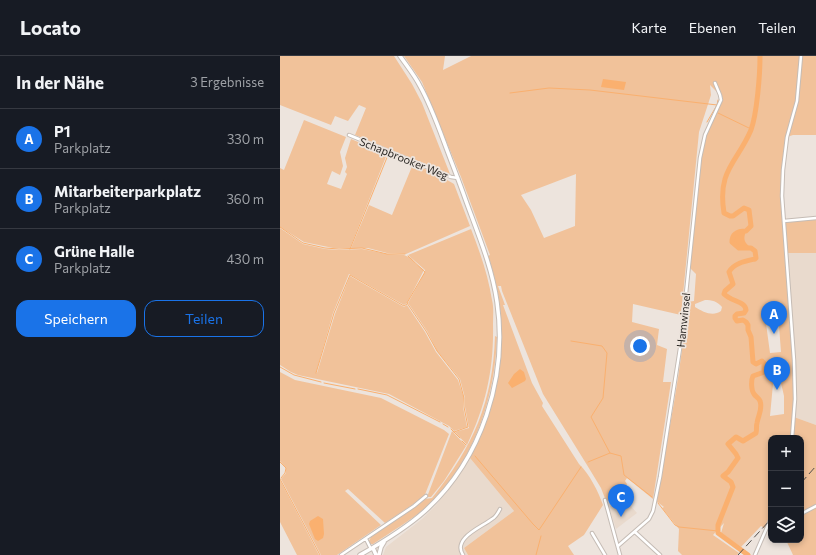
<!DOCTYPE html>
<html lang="de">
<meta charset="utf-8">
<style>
:root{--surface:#171b24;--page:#242831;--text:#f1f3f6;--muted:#9ea1a6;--line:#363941;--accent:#1a73e8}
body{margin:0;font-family:Commissioner,sans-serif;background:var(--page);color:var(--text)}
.controls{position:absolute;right:12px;bottom:12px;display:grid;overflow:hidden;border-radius:8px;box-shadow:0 2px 6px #0003}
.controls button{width:36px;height:36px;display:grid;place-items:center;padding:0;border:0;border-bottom:1px solid var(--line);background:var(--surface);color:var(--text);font:20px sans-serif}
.you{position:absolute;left:360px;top:290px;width:14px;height:14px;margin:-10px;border:3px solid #fff;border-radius:50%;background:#1a73e8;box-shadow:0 0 0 6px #1a73e833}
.badge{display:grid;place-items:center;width:26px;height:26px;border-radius:50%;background:var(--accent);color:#fff;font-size:13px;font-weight:700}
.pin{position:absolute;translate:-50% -33px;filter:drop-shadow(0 1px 2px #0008)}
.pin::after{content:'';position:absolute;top:21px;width:14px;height:12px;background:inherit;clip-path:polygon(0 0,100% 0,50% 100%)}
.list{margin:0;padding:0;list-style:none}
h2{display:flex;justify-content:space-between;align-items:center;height:52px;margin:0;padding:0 16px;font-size:17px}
h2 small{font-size:13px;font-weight:400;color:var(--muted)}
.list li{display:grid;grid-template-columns:26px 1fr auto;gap:12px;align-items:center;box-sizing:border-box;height:60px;padding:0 16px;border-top:1px solid var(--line)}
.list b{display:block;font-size:15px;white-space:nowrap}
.list p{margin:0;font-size:13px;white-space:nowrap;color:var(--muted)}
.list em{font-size:13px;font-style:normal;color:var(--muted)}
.actions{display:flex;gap:8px;padding:12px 16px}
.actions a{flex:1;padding:9px 0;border:1px solid var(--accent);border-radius:12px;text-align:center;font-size:14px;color:var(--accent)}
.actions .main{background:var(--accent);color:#fff}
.icon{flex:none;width:22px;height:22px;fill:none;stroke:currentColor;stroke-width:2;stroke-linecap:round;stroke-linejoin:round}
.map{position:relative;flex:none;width:536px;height:499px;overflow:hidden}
header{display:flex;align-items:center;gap:24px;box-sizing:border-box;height:56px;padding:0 20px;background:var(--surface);border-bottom:1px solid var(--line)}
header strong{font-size:19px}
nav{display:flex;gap:22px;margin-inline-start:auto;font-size:14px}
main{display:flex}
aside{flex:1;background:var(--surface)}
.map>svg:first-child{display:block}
.built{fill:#e9dacd}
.green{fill:#f1c29a;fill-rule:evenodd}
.water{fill:#fab06f}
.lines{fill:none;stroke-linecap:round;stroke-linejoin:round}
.stream{stroke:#fab06f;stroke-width:1}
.river{stroke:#fab06f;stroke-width:5}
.street-casing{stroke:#c5bcb5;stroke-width:4.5}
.primary-casing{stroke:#c5bcb5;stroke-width:5.5}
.street{stroke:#fff;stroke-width:2.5}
.primary{stroke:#fff;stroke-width:3.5}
.rail{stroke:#534f4b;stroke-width:1;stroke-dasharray:8 4;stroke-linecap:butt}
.labels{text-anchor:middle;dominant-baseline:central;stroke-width:3.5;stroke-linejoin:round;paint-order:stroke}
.street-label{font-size:11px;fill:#2c2926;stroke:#ede4dd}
</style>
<header>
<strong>Locato</strong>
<nav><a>Karte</a><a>Ebenen</a><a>Teilen</a></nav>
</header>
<main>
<aside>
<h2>In der Nähe<small>3 Ergebnisse</small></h2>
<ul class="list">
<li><span class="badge">A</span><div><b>P1</b><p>Parkplatz</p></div><em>330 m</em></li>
<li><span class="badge">B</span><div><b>Mitarbeiterparkplatz</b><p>Parkplatz</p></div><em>360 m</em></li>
<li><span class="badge">C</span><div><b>Grüne Halle</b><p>Parkplatz</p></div><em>430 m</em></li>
</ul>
<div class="actions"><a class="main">Speichern</a><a>Teilen</a></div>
</aside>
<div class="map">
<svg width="536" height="499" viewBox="0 0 536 499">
<rect width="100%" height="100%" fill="#ede4dd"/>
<path class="built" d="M507 197H536V369L514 361Z
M190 402 234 455 184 492 188 499H103L106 491 142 463 155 450 167 436Z
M342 440 357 457 336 473 329 451Z"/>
<path class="green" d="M0 0H114L132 28 142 47 170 118 75 79 86 52 79 49 68 65 55 60 51 69 0 49Z
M124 0H165L163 14 191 0H536V79H513L507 81 503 114 502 140 505 171V166L536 163V197H507L514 304V361L536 369V499H513L506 484H521V382H491V472H484L481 470 461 491 441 477 444 467 433 479 459 497 457 499H402L398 495 399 473 382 452 384 451 376 445C388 379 402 313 407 246L414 245 416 218 410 212C414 170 416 122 426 81 429 67 439 56 443 42L430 29 431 39 419 76 401 259 353 248 352 266 379 273 377 289 387 293 383 326H391L373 443 347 422 345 425 347 428C344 435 334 444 326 445L321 432 307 409 263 338 222 235 221 230H218L225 249H223L252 327 263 347 262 350 299 408C310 419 318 435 323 449L304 479 288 490 294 499H188L184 492 234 455 190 402C223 337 232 269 208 200L210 199 181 121 142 26ZM296 118 295 170 264 182 251 154 241 139ZM425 244C432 244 437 245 442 251L441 255C433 261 423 256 415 251V248ZM498 257 501 296 490 297 485 260ZM498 302H502L508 306V317L501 327 504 340V358L490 360 493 328 497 315Z
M24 64 66 81 60 96 63 110 60 119 52 115 47 128 61 133 67 118 65 116 67 111 65 102 71 83 107 98 70 192H53L24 186 0 171V112L4 114Z
M133 108 157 118 174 128 190 170 126 198 107 197 88 192H71L89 149 112 159Z
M0 172 23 188 45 193 59 194 82 193 107 198 124 199 131 202 136 208 144 214 127 247 124 249 69 218 53 257 36 317H37L55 258 70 220 124 251 127 249 145 276 156 296 178 324 184 342 183 351 187 371 174 375 169 370 109 338 18 319 11 316 0 309Z
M191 173C200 196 208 219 212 244 214 252 213 260 213 268 214 313 206 349 187 389L175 376 189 372 185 351V342L180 323 157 295 147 275 128 247 145 216V214L128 199Z
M215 280 217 281C215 340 196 399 155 443 137 461 114 474 93 488H90L89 485 91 481 145 443 152 442C193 391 213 346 215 280Z
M0 316 15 324 101 342 164 374 169 378 144 441 105 467 68 433 65 435 101 469 57 499H41L1 423 6 417V412L0 405Z
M172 375 186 390 164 425 151 441H147Z
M0 424 39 499H17L0 466Z"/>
<path class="water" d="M323 23 346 26 344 34 321 31Z
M460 175H466C463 184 464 186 471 192H459L452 186C452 180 454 178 460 175Z
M240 313 244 316 246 323 245 325 232 332 228 327 234 318Z
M38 460 43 463 44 478 43 482 38 485 35 483 29 468 30 465Z"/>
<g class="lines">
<path class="stream" d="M230 37 269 32 310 34 437 49
M438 57 471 73
M427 66 437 49 438 44
M0 171 23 187 45 192 59 193 82 192 107 198H125
M70 193 108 99
M128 200 145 216 127 247 146 275 157 295 179 323 184 342V351L188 371 174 376
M291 285 322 290 327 297 323 342 311 361 330 397
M0 311 14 319 41 326
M36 317 54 257 70 219 124 250 127 248
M44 327 75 333
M78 333 107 339 160 366
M163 368 168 371
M171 373 180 382
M182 385 186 389
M195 400 253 468 259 474 301 411
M0 406 6 412 5 417 1 422
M308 406 330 397 341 400 344 419 372 441
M0 423 40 499
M378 447 395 469 399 471 438 475
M256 499 261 480"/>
<path class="river" d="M468 499 438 477V469L453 431 451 426 443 420 448 416 458 402 456 398 448 388 456 381 463 385 476 377C477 374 476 370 477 367 478 360 483 353 480 345 479 342 476 341 474 338 471 334 471 324 473 320L484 316V307L482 305 476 308 473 306 471 281 468 274V269L466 266 463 264 457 265 455 262V260L457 258 464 257 466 254C465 245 452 246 444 238L445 235 453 228 449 216C454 207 466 205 475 203L476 202 475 195 471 192H459L452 186C452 178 458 175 466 175L471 170 469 154 464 152 453 160H450L444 157C437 114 457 107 471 74 477 57 480 19 480 0"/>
<defs>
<path id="street" d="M69 79 171 121 178 122
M504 165 536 162
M512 382 515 343 514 304 502 140 503 114 507 81 517 45 521 0
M325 444 340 499
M521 458 536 450
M355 476 380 499
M312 477 325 499
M86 483 91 493
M338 490 369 463 373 455 380 421 401 286 420 102 425 79 441 44 440 39 435 27
M61 499 134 450 146 440
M183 499C172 482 202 471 212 463 216 461 218 457 220 453
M475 499 491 462"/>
<path id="primary" d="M93 492 96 499
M80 499C103 486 126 472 145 455 202 403 228 321 217 246 212 211 198 178 186 145 179 125 171 105 164 86 157 67 150 48 140 30 135 20 127 10 120 0
M99 499 101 491 104 486"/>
</defs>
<use href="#street" class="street-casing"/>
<use href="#primary" class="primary-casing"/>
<use href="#street" class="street"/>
<use href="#primary" class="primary"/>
<path class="rail" d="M521 427 536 410
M458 499 491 463"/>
</g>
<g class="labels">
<g class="street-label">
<text transform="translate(124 102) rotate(22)">Schapbrooker Weg</text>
<text transform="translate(403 264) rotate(-84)">Hamwinsel</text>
</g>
</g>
</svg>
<div class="controls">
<button>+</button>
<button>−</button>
<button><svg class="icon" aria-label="layers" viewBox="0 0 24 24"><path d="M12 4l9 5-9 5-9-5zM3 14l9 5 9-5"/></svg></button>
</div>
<div class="you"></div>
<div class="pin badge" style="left:494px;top:278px">A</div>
<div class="pin badge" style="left:497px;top:334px">B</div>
<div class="pin badge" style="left:341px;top:461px">C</div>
</div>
</main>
